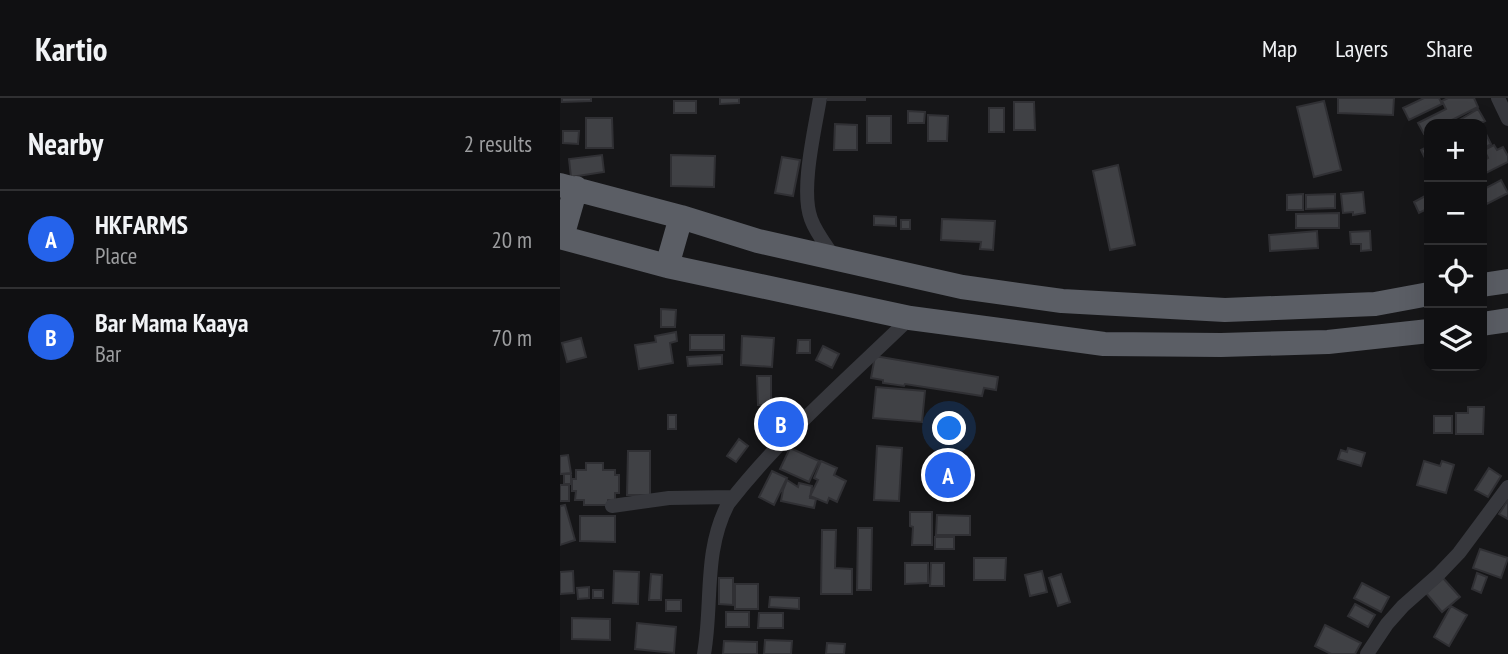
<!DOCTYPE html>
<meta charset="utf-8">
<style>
:root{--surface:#101012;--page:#19191b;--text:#f1f3f6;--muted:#9c9d9f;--line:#303032;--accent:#2563eb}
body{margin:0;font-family:"PT Sans Narrow",sans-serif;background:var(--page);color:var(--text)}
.controls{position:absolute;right:21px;top:21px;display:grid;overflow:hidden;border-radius:14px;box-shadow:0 7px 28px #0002}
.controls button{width:63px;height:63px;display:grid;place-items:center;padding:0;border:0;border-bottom:2px solid var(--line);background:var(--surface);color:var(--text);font:35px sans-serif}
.you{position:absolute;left:390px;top:331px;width:24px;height:24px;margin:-18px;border:5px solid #fff;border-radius:50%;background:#1a73e8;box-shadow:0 0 0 10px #1a73e833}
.badge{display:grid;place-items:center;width:46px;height:46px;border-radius:50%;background:var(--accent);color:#fff;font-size:23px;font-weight:700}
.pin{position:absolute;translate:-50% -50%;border:4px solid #fff;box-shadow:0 2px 7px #0006}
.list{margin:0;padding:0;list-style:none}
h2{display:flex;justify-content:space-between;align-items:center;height:91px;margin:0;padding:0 28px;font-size:30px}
h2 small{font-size:23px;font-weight:400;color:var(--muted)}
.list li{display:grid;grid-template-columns:46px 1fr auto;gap:21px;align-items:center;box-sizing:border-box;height:98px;padding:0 28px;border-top:2px solid var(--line)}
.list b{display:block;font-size:26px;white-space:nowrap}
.list p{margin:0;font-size:23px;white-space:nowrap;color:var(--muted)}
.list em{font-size:23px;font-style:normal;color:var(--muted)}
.icon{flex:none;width:38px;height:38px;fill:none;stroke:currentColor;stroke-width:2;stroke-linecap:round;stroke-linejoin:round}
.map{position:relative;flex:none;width:948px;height:556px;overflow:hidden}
header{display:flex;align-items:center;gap:42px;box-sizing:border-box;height:98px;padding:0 35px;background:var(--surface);border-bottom:2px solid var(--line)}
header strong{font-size:33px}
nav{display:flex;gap:38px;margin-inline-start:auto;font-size:24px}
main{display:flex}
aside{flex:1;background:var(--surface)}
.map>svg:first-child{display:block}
.building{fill:#404145;stroke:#303034;stroke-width:2}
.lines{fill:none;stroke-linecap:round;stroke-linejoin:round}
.minor{stroke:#37383d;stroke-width:14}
.trunk{stroke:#5b5e65;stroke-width:24}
</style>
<header>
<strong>Kartio</strong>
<nav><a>Map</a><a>Layers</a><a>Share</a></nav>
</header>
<main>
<aside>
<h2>Nearby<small>2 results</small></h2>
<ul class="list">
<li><span class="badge">A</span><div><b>HKFARMS</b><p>Place</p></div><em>20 m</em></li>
<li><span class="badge">B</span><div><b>Bar Mama Kaaya</b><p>Bar</p></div><em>70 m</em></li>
</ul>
</aside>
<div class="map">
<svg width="948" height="556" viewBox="0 0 948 556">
<rect width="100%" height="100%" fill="#161618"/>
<path class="building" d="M2 0H31V3L2 4Z
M160 0H179V5L160 6Z
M268 0H305V2H268Z
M778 0H834L833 17 778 15Z
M864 0H879L882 6 849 22 843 10Z
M888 0H914L918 9 884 26H869V34L864 36 858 25 886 11 882 3Z
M114 3H136V15H114Z
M764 3 781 72 754 79 737 9Z
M454 4H474L475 32H454Z
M429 10H444V34H429Z
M918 11 925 23 919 26H893Z
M348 13 365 14 364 25H348Z
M368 17 388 18 387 43H368Z
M307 18H331V45H307Z
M26 20H52L53 50H26Z
M275 26 297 27V52H274Z
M923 30 931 46 922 51V31Z
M3 33H19L18 46 3 45Z
M934 47 937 52 943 49 948 58V64L922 77V64L928 60 924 52Z
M869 48V60L866 62 861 52Z
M42 57 44 74 11 79 9 61Z
M111 57 155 58 154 89 111 88Z
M222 59 240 62 233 98 215 95Z
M558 67 575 147 550 152 533 73Z
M941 82 948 95 927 106 922 96V92Z
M803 94 805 115 793 117V114L783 115 781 96Z
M743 96V112H727V97Z
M775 96V110L746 111V97Z
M869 96V110L859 115 854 104Z
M779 115V130H736V116Z
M314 118 336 119V128L314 127Z
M382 121 435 123 433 152 420 151 421 144 381 142Z
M341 122H350V131H341Z
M757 133 758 150 710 153 709 137Z
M810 133 811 152 801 153V146H791L790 134Z
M101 211 116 212 115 229H101Z
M116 234 117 243 110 245 113 265 79 271 75 247 96 244 95 238Z
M130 237H164V252H130Z
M182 238 214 240 212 269 181 267Z
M21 240 26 259 7 264 2 245Z
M238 242H250V255H237Z
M263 248 279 256 272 270 256 262Z
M162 257V266L128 268 127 259Z
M315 258 438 279 436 292 424 290 422 298 345 286 344 288 323 285V282L311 280Z
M197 278H211V307H198Z
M316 289 365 293 362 324 313 320Z
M908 309H924L923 336H896V315H908Z
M108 317H116V331H108Z
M874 318H892V335H874Z
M179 341 188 348 176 364 167 358Z
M317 348 342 350 339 403 314 402Z
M230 350 259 363 249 384 220 371Z
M788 350 805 355 801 368 778 361 781 352 787 354Z
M68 353H90V397H67Z
M8 357 11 375 0 376V358Z
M261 363 277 370 274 377 286 383 277 404 269 400 267 405 250 398 258 382 254 380Z
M864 363 880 368 882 363 894 367 886 395 857 387Z
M26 365H43V372H55V377H59V395H55V402H48V407H24V402H15L16 393H12V381H16V372H26Z
M929 370 941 378 928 399 915 392Z
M212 373 227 380 214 407 199 399Z
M4 376H11V386H4Z
M227 382 238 389 239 385 252 388 250 400 256 401 254 410 221 403 223 392Z
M0 387H9V403H0Z
M948 402V421L939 416Z
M5 407 15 442 0 447V408Z
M350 414H372V447H352L353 429 350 428Z
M377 417 410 418V437H376Z
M20 418H55V444L20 443Z
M298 430H312L311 492H297Z
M262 432H276L275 470 292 471V496H261Z
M375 439H394V451H375Z
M920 451 948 460 941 480 913 470Z
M414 460H446L445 482H414Z
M345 465H368V485L345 486Z
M371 465H384V488H370Z
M13 473 14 495 0 496V474Z
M54 473 79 474 78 506 53 505Z
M482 473 487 494 470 498 465 477Z
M917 475 927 479 921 495 912 491Z
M91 476 102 477 101 502H89Z
M501 476 510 504 498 508 489 480Z
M159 480H173V507L159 506Z
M883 480 900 499 882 514 866 495Z
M802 485 829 499 821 514 794 500Z
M175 486H198V511H175Z
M29 489V500L18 501 17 490Z
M33 492H43V500H33Z
M210 499 239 500V511L209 509Z
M106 502H121V513H106Z
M795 506 815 517 808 529 788 518Z
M891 508 907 517 889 548 874 539Z
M166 514H189V529H166Z
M199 515H223V530H198Z
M12 520 50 521V542L12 541Z
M77 525 116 529 114 555 75 551Z
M765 527 801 545 795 556H771L755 548Z
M205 542 232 543 231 556H204Z
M164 543 197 544V556H163Z
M267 545 285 546 284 556H266Z"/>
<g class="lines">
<path class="minor" d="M260 0C255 31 240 92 251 121 256 135 266 147 274 159
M938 0 948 21
M52 408 109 400 173 399
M144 556C153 505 143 454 168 406 221 338 288 280 350 220
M807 556 827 526 843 508 878 477 899 455 948 389"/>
<path class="trunk" d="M0 87 121 119 198 143 402 189 502 203 665 212 815 206 869 196
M0 139 107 168 350 220 544 246 661 247 768 244 869 233
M2 139 16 90
M107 168 121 119
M922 187 948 183
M922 226 948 222"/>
</g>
</svg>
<div class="controls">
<button>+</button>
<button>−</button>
<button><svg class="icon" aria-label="locate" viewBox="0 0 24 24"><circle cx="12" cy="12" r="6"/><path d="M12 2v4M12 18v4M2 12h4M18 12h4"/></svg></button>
<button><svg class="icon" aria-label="layers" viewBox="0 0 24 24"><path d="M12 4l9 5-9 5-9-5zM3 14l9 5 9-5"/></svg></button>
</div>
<div class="you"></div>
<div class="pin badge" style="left:388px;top:377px">A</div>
<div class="pin badge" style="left:221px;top:326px">B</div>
</div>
</main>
